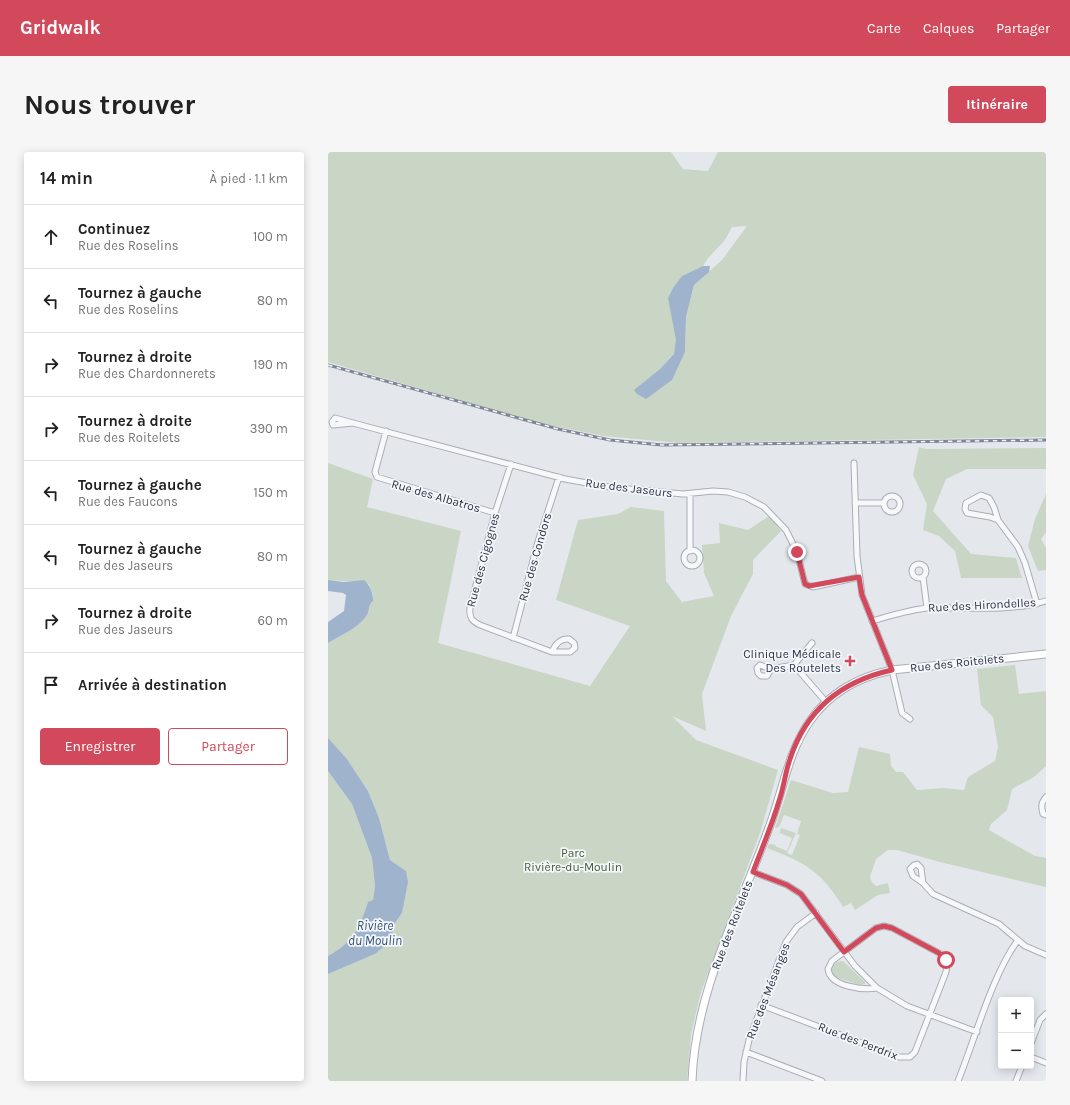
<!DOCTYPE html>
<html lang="fr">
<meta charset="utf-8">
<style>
:root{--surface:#fff;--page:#f6f6f6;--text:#222;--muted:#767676;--line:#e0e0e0;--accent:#d1495b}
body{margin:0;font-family:Karla,sans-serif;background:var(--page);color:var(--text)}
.controls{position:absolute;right:12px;bottom:12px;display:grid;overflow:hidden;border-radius:4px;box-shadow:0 2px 10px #0003}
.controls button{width:36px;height:36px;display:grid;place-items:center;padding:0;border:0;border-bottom:1px solid var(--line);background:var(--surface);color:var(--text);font:20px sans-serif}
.stop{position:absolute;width:12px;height:12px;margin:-9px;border:3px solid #d1495b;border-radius:50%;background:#fff}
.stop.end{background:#d1495b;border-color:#fff;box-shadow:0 1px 4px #0008}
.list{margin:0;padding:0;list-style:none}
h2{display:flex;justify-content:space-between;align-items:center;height:52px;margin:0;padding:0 16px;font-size:17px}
h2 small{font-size:13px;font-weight:400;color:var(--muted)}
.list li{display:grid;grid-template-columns:26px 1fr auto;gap:12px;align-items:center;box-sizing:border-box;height:64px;padding:0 16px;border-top:1px solid var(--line)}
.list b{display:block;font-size:15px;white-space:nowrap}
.list p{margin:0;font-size:13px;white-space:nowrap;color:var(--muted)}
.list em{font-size:13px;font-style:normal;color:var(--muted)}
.actions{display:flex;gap:8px;padding:12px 16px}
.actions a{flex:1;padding:9px 0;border:1px solid var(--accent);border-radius:4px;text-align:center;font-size:14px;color:var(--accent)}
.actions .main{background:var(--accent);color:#fff}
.icon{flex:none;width:22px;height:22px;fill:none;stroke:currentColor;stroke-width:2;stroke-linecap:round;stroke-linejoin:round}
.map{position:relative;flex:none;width:718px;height:929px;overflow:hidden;border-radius:4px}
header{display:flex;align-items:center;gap:24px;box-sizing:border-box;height:56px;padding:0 20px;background:var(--accent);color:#fff}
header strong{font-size:19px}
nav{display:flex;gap:22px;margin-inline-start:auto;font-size:14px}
.intro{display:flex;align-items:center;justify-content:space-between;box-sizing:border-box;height:96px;padding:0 24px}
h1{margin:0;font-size:28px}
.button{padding:10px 18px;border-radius:4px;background:var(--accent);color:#fff;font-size:14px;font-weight:700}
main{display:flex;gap:24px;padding:0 24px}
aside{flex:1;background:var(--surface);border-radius:4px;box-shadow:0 2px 10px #0003}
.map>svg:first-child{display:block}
.green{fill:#c9d6c5;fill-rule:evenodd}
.water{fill:#9fb4cc}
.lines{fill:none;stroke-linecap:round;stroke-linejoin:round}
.street-casing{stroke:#a9aeb7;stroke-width:7}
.secondary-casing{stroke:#a9aeb7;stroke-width:9}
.street{stroke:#f7f8fa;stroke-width:5}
.secondary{stroke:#fff;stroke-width:7}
.rail-casing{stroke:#7d8696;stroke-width:3}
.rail{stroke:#f4f6f9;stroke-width:1.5;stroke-dasharray:4.5;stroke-linecap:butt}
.route{stroke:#d1495b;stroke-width:5}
.poi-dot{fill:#d1495b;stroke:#f4f6f9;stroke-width:1.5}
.labels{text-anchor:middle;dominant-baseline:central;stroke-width:3.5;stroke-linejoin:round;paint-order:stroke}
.street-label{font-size:12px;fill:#2b3445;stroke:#f4f6f9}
.poi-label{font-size:12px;fill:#2b3445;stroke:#f4f6f9;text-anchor:end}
.park-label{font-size:12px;fill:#3f6138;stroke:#f4f6f9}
.water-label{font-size:13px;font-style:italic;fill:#34527a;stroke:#f4f6f9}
</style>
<header>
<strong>Gridwalk</strong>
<nav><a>Carte</a><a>Calques</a><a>Partager</a></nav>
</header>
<div class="intro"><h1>Nous trouver</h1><a class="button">Itinéraire</a></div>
<main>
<aside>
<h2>14 min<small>À pied · 1.1 km</small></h2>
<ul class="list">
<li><svg class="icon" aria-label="ahead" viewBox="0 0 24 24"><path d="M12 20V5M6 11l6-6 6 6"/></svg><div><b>Continuez</b><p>Rue des Roselins</p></div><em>100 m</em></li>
<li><svg class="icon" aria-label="left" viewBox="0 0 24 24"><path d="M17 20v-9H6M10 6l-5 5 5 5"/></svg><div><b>Tournez à gauche</b><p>Rue des Roselins</p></div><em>80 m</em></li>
<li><svg class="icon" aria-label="right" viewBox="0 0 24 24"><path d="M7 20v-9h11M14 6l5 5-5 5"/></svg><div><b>Tournez à droite</b><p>Rue des Chardonnerets</p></div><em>190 m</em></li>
<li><svg class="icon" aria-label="right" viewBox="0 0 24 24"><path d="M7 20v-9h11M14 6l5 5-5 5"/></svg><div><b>Tournez à droite</b><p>Rue des Roitelets</p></div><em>390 m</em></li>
<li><svg class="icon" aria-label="left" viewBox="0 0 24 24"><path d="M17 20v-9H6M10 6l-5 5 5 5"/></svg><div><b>Tournez à gauche</b><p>Rue des Faucons</p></div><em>150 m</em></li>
<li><svg class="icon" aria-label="left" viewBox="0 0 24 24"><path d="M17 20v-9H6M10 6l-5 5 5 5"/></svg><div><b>Tournez à gauche</b><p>Rue des Jaseurs</p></div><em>80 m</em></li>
<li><svg class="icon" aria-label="right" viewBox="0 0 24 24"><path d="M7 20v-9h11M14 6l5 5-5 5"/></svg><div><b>Tournez à droite</b><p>Rue des Jaseurs</p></div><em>60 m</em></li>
<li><svg class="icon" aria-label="arrive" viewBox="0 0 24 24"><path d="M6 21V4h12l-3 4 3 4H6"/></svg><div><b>Arrivée à destination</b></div></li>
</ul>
<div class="actions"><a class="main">Enregistrer</a><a>Partager</a></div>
</aside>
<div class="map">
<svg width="718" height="929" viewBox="0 0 718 929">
<rect width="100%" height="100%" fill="#e4e7ec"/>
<path class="green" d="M0 0H343L355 17 380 19 390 0H718V285L351 291 276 284 211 271 0 210ZM419 74 394 108 366 133 358 165 357 200 318 247 307 238 332 217 346 202 349 188 345 168 354 124 375 114 380 106 397 88 404 75Z
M591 295 597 297 718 296V317H639L618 327 605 359 643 402 688 406 694 426H633L627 399 611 384 595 378 599 352 585 323Z
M0 311 45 327 39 355 133 379 110 491 262 534 302 474 228 448 250 368 290 362 303 355 336 359 338 429 354 450 386 444 376 421 374 393 392 391 391 371 420 378 441 364 453 379 425 408V422L403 464 374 542 378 579 344 564 368 588 450 618 432 681 373 840 363 882 359 929H0V822L47 802 58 793 65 790V774L74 761 78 719 62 708 51 666 40 639 19 607 0 586V491C13 483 31 476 39 463 42 458 41 453 45 448V443L41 432C27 428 14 430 0 428Z
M718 342V380L713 387 718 396V418L710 419 700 394 707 367Z
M687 513 691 542 718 539V614L706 625 684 637 679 658 663 672 661 678 707 704 718 706V735L612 710 569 698H560L548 707 542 725 544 730 548 734 560 731 562 741 550 743 527 758 523 751 515 755C493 719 478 711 439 696L441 692 448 693 447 694 459 699 464 686 452 681 451 683 453 676 468 681 459 701 464 703 472 683 469 682 473 669 456 663 451 675 447 676 463 628 505 641 520 640 531 595 562 602 563 614 568 620H575L589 638 615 636 636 638 640 625 667 609 670 595 665 565 653 553 649 517Z
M0 619 24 652 44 706 47 734 45 749 40 750C31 777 25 790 0 804Z
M515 809 537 830V832L531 833 505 824C500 816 507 809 515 809Z"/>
<path class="water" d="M375 114H382L381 120 366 133 358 165 357 200 344 228 318 247 309 242 306 238 332 217 346 202 348 188 340 146 345 136 354 124Z
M0 428 16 430 36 428C42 433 45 441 45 449 40 453 42 458 39 463 31 476 13 483 0 491V470L16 459 18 443 15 441 0 439Z
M0 586 19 607 40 639 51 666 62 708 78 719 80 730 74 761 65 774 64 793H58L47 802 0 822V804C25 790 31 777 40 750L45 748 47 734 44 706 24 652 0 619Z"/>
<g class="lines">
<defs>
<path id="street" d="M25 271 5 273 4 270 7 266 25 271 237 327 281 335 355 342 385 339 400 340 417 345 436 355 458 378 469 400 477 432 485 435 531 425
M58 279 47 320 49 325 167 361
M526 311 529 404 534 443 564 518 574 561 582 567
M183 312 167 361 142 456C141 466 144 469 152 473L224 500H242L247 496 246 491 241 487C233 486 227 492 224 500
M556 352a8 8 0 1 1 16 0a8 8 0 1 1-16 0Z
M527 351H556
M670 368 662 365 639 361 637 357 638 351 653 343 661 346 666 355 670 368 690 395 697 411 709 452
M356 406a8 8 0 1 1 16 0a8 8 0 1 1-16 0Z
M362 399V342
M584 419a7 7 0 1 1 14 0a7 7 0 1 1-14 0Z
M595 425 599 456
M544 469C562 464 583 457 601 456 638 455 682 460 718 449
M185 486 209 393 231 325
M466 513 498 550
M443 517 439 524H433L430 521 429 516 432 513 443 517 466 513 484 491
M718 645C713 651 713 654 715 662L718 663
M425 720 459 733 473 742 527 814 549 836 579 854 649 880
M595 731 593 716 589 712 586 713 582 717 585 724 595 731 605 742 671 772 697 794 718 803
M433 853 571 905H582L587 900 618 820 619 812 613 802 564 776 556 774 548 776 504 809 500 817C502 835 535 838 549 836
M703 891 712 868 718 862
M418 900 494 929
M703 905 718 911
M415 929 416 910 421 888 458 790 469 775 488 761
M630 929C647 887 664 823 690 788
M688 929 694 914"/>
<path id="secondary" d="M364 929C367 839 412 757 442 673 455 638 460 600 482 569 502 540 530 525 564 518L718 502"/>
</defs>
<use href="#street" class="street-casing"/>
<use href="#secondary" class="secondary-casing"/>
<use href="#street" class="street"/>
<use href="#secondary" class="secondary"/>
<defs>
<path id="rail" d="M0 213 230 277 282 288 334 293 718 288"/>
</defs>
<use href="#rail" class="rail-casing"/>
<use href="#rail" class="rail"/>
</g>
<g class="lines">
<path class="route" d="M469 400 477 432 481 434 531 425 534 443 564 518C514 529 478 558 462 607 457 621 456 635 451 649 444 673 434 696 425 720L459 733 473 742 516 800 548 776 556 774 564 776 611 801 618 808"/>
</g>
<path class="poi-dot" d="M520 503h4v4h4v4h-4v4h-4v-4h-4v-4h4z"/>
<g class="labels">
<g class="street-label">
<text transform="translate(301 336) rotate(7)">Rue des Jaseurs</text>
<text transform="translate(108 344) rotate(16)">Rue des Albatros</text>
<text transform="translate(207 405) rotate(-74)">Rue des Condors</text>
<text transform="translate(155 408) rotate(-75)">Rue des Cigognes</text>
<text transform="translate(654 453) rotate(-3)">Rue des Hirondelles</text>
<text transform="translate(629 511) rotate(-6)">Rue des Roitelets</text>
<text transform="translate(404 773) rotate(-69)">Rue des Roitelets</text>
<text transform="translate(440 839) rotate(-69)">Rue des Mésanges</text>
<text transform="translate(530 889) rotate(21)">Rue des Perdrix</text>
</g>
<g class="poi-label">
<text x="513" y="502">Clinique Médicale<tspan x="513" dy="14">Des Routelets</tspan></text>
</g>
<g class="park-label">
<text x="245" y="701">Parc<tspan x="245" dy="14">Rivière-du-Moulin</tspan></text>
</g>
<g class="water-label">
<text x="47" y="773">Rivière<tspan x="47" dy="15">du Moulin</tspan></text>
</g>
</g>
</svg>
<div class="controls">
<button>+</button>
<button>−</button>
</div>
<div class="stop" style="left:618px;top:808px"></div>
<div class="stop end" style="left:469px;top:400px"></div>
</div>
</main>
